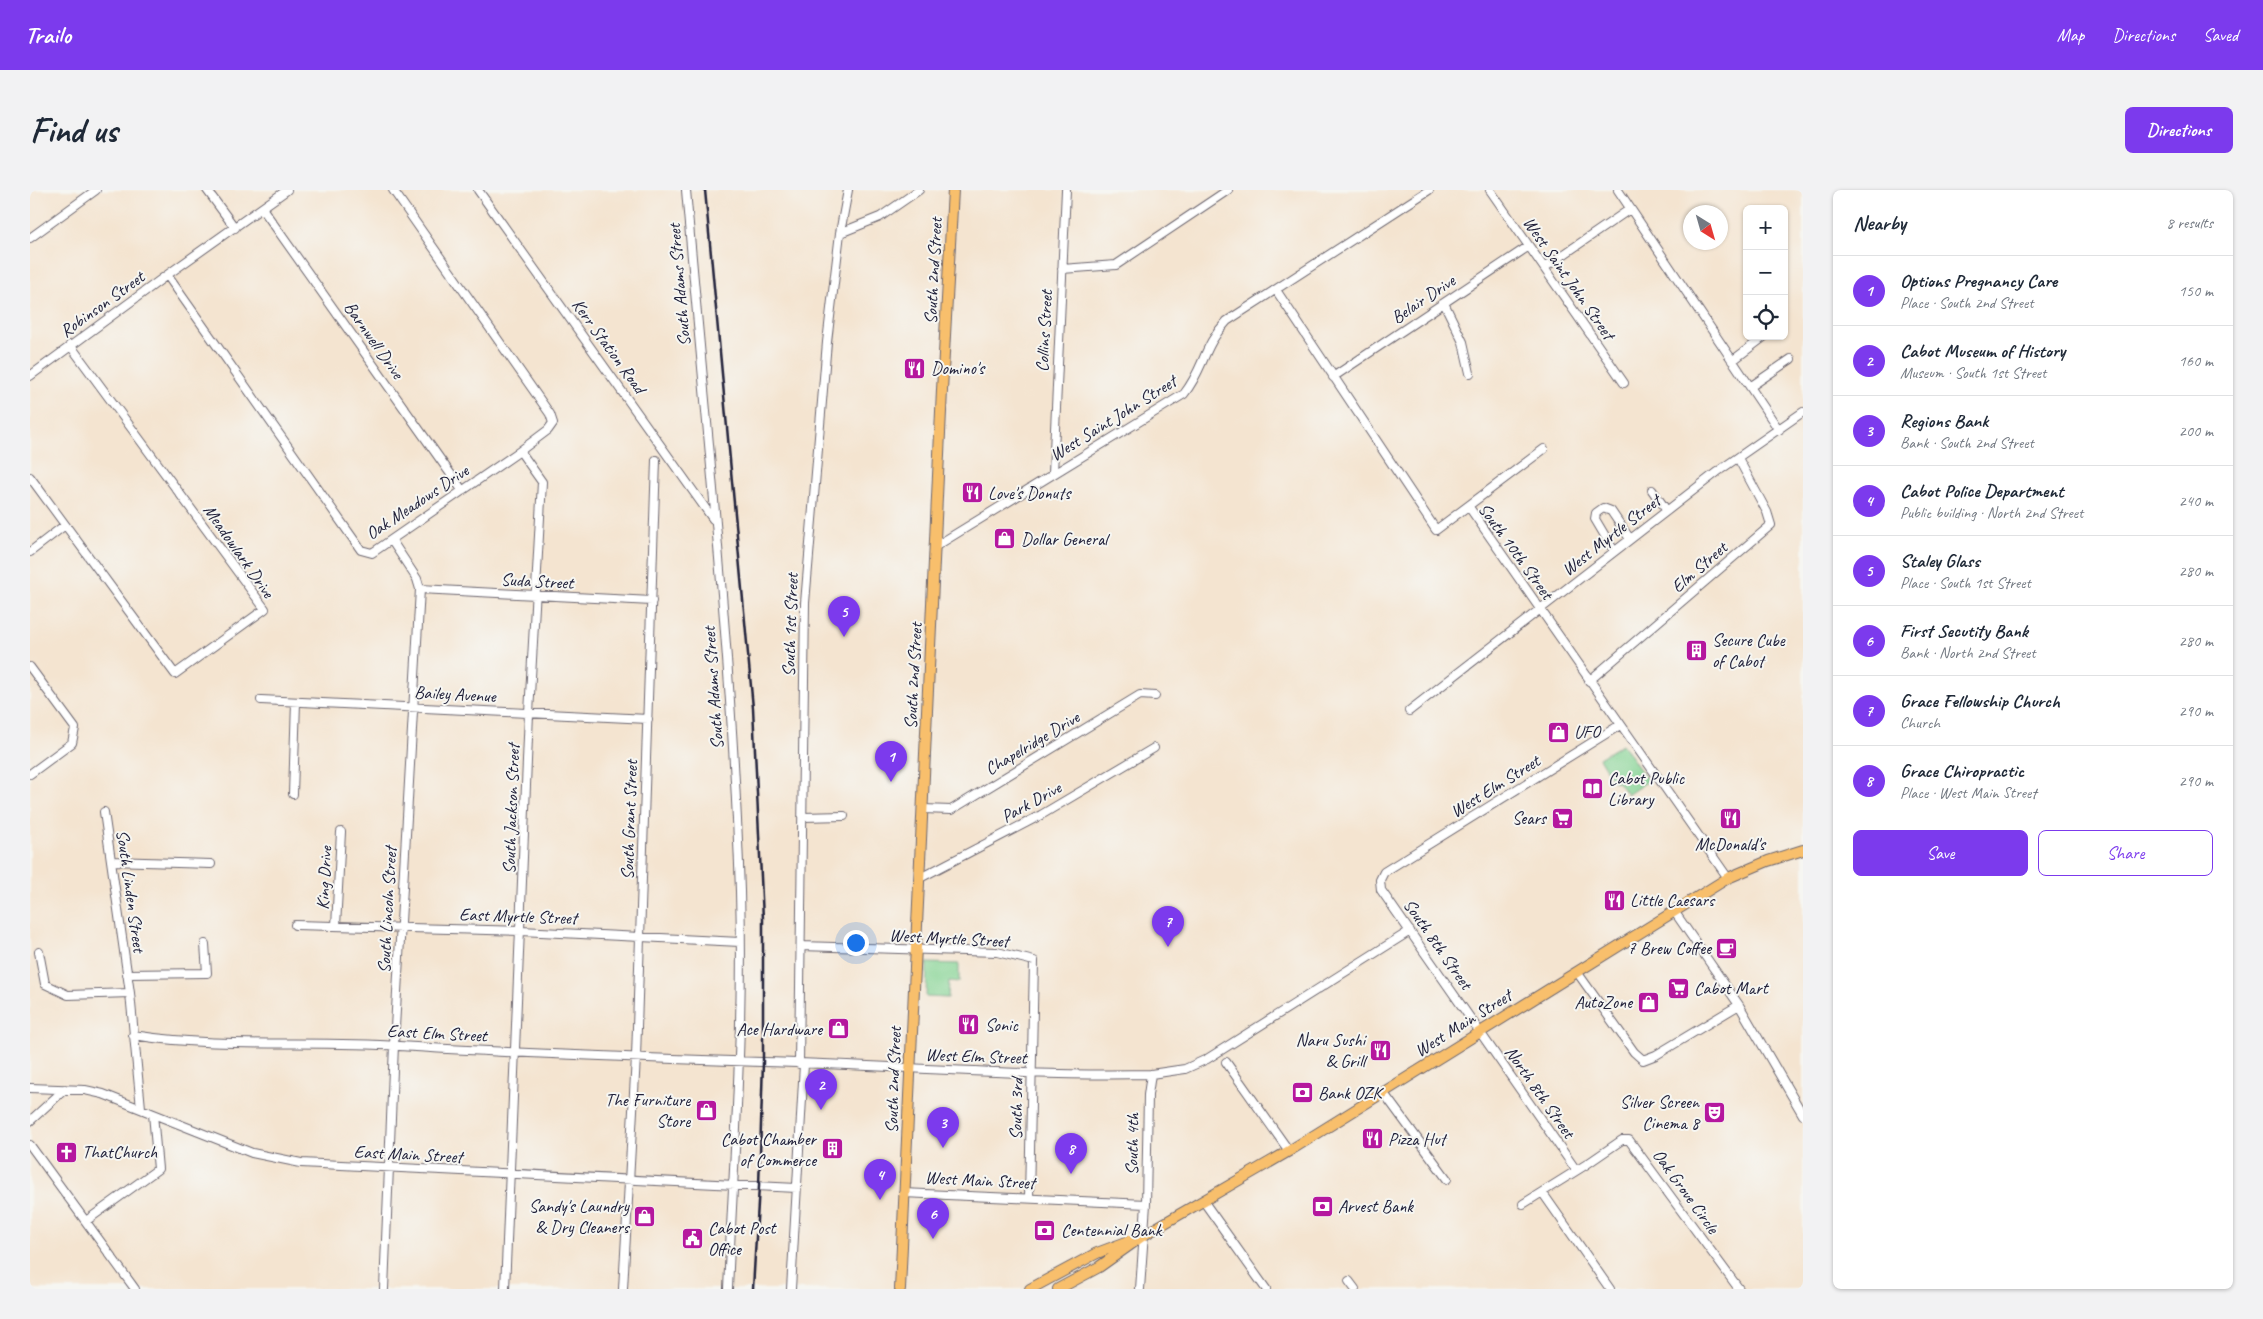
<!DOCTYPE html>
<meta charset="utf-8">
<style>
:root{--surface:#fff;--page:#f2f2f3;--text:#1f2937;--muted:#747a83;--line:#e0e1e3;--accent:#7c3aed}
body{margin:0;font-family:Caveat,sans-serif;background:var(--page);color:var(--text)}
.controls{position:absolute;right:15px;top:15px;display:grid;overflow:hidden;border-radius:8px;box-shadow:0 1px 4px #0004}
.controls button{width:45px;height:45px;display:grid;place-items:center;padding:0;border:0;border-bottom:1px solid var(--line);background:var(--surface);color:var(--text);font:25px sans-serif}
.compass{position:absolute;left:1653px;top:15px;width:45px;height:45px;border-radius:50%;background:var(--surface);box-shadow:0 1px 4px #0004;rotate:143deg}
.you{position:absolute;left:825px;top:752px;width:18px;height:18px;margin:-12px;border:4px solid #fff;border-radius:50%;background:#1a73e8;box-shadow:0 0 0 8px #1a73e833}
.badge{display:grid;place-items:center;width:32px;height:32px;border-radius:50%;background:var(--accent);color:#fff;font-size:16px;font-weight:700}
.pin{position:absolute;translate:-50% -41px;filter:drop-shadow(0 1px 2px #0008)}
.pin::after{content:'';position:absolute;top:26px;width:18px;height:15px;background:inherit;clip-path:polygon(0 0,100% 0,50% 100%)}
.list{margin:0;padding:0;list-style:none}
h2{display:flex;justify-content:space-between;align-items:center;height:65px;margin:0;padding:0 20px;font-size:21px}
h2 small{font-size:16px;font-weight:400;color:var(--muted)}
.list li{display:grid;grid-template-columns:32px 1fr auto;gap:15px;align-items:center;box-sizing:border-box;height:70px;padding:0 20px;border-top:1px solid var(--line)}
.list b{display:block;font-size:19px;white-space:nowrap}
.list p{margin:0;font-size:16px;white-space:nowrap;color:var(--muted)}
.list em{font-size:16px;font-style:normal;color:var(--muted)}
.actions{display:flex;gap:10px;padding:15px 20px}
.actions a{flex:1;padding:11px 0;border:1px solid var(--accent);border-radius:8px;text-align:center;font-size:18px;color:var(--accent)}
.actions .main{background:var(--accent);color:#fff}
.icon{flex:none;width:28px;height:28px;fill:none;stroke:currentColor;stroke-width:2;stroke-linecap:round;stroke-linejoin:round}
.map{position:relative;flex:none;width:1773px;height:1099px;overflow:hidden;border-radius:8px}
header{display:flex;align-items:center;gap:30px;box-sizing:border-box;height:70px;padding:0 25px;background:var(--accent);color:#fff}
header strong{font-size:24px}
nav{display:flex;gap:28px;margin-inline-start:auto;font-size:18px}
.intro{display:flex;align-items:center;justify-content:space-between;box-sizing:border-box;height:120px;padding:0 30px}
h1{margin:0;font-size:35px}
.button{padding:12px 22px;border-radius:8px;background:var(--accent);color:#fff;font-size:18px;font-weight:700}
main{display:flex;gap:30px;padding:0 30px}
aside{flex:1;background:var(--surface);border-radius:8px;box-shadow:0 1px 4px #0004}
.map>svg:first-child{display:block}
.green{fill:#84d393;stroke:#537a67}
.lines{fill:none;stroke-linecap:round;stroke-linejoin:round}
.minor-casing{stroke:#6c666f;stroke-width:10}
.major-casing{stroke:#6c666f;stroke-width:12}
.minor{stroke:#fff;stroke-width:8}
.major{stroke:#f8bf6c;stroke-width:10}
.rail{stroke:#22223b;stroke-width:2.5}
.labels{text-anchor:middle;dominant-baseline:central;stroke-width:4;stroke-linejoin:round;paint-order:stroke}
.street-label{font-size:18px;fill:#22223b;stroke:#f6f6f2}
.poi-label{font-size:18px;fill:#22223b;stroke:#f6f6f2;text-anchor:start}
</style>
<header>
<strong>Trailo</strong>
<nav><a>Map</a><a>Directions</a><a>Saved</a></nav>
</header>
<div class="intro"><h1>Find us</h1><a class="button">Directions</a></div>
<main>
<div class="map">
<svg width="1773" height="1099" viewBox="0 0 1773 1099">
<rect width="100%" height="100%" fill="#f6f6f2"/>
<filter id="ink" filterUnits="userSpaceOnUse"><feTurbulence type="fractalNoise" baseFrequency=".02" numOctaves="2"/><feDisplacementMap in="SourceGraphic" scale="10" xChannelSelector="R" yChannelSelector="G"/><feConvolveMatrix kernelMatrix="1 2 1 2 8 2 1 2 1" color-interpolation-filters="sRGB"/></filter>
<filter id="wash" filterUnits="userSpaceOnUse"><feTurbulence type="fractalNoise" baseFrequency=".0096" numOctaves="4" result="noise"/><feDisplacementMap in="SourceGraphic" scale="20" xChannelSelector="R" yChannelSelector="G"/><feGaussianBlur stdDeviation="1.12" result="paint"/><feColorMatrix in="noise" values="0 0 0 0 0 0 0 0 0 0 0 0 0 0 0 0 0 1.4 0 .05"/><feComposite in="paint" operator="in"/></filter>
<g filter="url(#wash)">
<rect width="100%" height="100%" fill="#f4e4d0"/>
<path class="green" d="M1592 554 1618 591 1597 605 1588 592 1583 591 1569 568Z
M897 773 929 774V792L919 791 918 808 896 807Z"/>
</g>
<g filter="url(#ink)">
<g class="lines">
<defs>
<path id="minor" d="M177 0 205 38
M257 0 137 85 331 360 342 363 490 261 518 240 523 233 520 224 363 0
M448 0 683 329
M656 0C676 233 702 467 710 701 714 834 704 966 698 1099
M1460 0 1594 193
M1588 0 1749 240
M232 18 432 300
M810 43 850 27 889 0
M0 48 66 0
M1514 78 1600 19
M1032 79 1086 75 1198 0
M1246 100 1406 340 1514 259
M1414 113 1433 152 1440 183
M1702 171 1735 146
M0 186 137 85
M1303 187 1499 56
M1720 197 1761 169
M1023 283 1036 0
M0 287 145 484 235 419 40 155
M1622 300 1637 321
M1439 317 1698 688
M906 356 1154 204C1174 179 1173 156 1197 131L1399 0
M1584 361 1565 329 1566 323 1573 318 1581 321 1600 349
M0 362 35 335
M390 399 622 411
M0 477 45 538 42 553 0 584
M1559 491 1741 335 1737 322 1708 268
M231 510 618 529
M1379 521 1687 282 1773 222
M263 604 266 512
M893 619 921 620 1110 505 1125 506
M74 622 100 803 111 918
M773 627 814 626
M81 671 181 674
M890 688 1011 625 1124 558
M1644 721 1709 815 1773 925
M265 735 491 741 710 752
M306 736 311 642
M771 756 967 762 1004 771 999 1008
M9 762 15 794 38 805 100 803
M1547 782 1604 862 1613 870 1626 865 1709 815
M97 784 177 783 175 754
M103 845C190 859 282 850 369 856 490 864 611 868 732 872 862 875 991 887 1121 884L1118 905 1116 1014 1110 1099
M1196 872 1259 961
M769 874 775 413 797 152 810 43 818 0
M1121 884 1155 879 1177 869 1380 741
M0 898 55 900 73 904 222 963 271 973 767 998
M1353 902 1417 989
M0 931 35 899
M0 955 105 1099
M1546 980 1351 700 1350 690 1354 682 1590 535
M1512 1002 1580 1099
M873 1003 1116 1014
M1174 1012 1236 1099
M1493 1014 1557 974 1592 950H1599L1709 1099
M56 1031 128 979 123 924
M1319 1091 1325 1099
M354 1099 364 855 390 399 387 389 362 351
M475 1099 499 523 512 292 490 261
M593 1099 606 867 626 270
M761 1099 774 874"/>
<path id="major" d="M870 1099 912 200 923 0
M1000 1099 1067 1063 1099 1051
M1028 1099 1069 1077 1114 1045 1259 961 1698 688 1738 671 1773 660"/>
</defs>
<use href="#minor" class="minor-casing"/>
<use href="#major" class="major-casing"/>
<use href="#minor" class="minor"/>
<use href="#major" class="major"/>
<path class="rail" d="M675 0 723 518 733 729V872L729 996 723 1099"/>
</g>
</g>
<defs>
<symbol id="restaurant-square" viewBox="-11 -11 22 22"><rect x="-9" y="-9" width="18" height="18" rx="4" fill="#b5179e" stroke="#f6f6f2"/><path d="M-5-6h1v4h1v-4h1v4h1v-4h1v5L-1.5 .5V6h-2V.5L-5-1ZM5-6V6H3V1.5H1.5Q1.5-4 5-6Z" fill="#fff"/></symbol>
<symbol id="shop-square" viewBox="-11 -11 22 22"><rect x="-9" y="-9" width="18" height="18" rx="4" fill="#b5179e" stroke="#f6f6f2"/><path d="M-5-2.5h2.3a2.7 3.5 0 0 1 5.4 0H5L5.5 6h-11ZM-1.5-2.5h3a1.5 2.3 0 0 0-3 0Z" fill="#fff"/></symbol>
<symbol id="building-square" viewBox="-11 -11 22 22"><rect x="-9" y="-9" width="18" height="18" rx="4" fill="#b5179e" stroke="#f6f6f2"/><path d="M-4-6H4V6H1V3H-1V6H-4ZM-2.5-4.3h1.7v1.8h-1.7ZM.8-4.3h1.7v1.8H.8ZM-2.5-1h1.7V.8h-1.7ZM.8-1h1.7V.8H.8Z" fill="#fff"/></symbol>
<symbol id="library-square" viewBox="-11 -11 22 22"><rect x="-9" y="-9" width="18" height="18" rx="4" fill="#b5179e" stroke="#f6f6f2"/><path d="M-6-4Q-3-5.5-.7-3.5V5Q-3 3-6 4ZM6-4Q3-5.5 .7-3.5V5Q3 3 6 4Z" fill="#fff"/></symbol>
<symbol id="supermarket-square" viewBox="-11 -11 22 22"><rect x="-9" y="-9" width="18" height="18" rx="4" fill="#b5179e" stroke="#f6f6f2"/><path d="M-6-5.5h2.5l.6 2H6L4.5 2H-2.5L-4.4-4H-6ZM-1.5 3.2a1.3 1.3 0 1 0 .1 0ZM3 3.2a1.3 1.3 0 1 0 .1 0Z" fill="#fff"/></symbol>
<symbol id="cafe-square" viewBox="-11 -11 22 22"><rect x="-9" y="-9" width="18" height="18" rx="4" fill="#b5179e" stroke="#f6f6f2"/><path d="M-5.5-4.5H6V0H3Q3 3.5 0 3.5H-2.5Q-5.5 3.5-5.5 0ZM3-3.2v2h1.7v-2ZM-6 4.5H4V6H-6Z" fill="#fff"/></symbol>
<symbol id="bank-square" viewBox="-11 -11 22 22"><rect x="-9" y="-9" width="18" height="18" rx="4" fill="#b5179e" stroke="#f6f6f2"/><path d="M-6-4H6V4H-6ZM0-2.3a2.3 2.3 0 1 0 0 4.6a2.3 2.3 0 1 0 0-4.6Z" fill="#fff"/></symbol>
<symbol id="theatre-square" viewBox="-11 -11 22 22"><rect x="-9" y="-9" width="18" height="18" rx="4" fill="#b5179e" stroke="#f6f6f2"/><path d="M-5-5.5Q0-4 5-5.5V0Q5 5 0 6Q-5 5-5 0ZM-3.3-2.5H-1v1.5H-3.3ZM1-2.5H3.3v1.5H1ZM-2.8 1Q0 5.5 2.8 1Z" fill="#fff"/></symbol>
<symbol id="church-square" viewBox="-11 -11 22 22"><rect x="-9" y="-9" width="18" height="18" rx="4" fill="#b5179e" stroke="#f6f6f2"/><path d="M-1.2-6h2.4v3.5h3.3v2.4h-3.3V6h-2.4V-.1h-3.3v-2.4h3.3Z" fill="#fff"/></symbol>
<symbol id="civic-square" viewBox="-11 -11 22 22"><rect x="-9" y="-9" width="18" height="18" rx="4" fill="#b5179e" stroke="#f6f6f2"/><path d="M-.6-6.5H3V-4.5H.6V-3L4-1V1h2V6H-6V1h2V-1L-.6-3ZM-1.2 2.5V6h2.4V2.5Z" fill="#fff"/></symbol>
</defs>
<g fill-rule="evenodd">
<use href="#restaurant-square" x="872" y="166" width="25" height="25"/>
<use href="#restaurant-square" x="930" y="290" width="25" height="25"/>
<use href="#shop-square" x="962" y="336" width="25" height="25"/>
<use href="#building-square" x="1654" y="448" width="25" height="25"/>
<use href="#shop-square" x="1516" y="530" width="25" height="25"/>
<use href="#library-square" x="1550" y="586" width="25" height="25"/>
<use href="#supermarket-square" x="1520" y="616" width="25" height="25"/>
<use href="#restaurant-square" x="1688" y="616" width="25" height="25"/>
<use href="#restaurant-square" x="1572" y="698" width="25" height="25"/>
<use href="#cafe-square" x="1684" y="746" width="25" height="25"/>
<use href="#supermarket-square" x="1636" y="786" width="25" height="25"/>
<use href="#shop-square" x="1606" y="800" width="25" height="25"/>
<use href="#restaurant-square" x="926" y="822" width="25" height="25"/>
<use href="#shop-square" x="796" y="826" width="25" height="25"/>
<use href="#restaurant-square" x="1338" y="848" width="25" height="25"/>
<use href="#bank-square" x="1260" y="890" width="25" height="25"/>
<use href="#shop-square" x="664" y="908" width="25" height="25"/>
<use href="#theatre-square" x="1672" y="910" width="25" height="25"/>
<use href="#restaurant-square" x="1330" y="936" width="25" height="25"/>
<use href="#building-square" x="790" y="946" width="25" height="25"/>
<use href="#church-square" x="24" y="950" width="25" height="25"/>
<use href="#bank-square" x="1280" y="1004" width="25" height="25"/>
<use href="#shop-square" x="602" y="1014" width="25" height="25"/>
<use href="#bank-square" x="1002" y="1028" width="25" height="25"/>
<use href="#civic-square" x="650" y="1036" width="25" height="25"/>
</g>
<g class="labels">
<g class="street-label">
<text transform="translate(903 81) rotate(-87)">South 2nd Street</text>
<text transform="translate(1539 88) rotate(55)">West Saint John Street</text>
<text transform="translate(649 95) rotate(-95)">South Adams Street</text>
<text transform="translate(1393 109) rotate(-34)">Belair Drive</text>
<text transform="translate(72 114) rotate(-36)">Robinson Street</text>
<text transform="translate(1014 141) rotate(-87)">Collins Street</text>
<text transform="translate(344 150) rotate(55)">Barnwell Drive</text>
<text transform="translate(579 156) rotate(54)">Kerr Station Road</text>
<text transform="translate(1083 228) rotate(-32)">West Saint John Street</text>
<text transform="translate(387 312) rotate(-34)">Oak Meadows Drive</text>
<text transform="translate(1581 345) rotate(-38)">West Myrtle Street</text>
<text transform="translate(209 361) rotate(55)">Meadowlark Drive</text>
<text transform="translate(1486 361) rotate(54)">South 10th Street</text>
<text transform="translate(1669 377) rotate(-41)">Elm Street</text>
<text transform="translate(507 391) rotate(3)">Suda Street</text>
<text transform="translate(760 435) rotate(-88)">South 1st Street</text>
<text transform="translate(883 486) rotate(-87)">South 2nd Street</text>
<text transform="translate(683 498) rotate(-94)">South Adams Street</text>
<text transform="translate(425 504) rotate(3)">Bailey Avenue</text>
<text transform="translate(1002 553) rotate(-31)">Chapelridge Drive</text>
<text transform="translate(1465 596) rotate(-32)">West Elm Street</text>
<text transform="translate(1001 612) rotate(-29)">Park Drive</text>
<text transform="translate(481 619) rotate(-88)">South Jackson Street</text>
<text transform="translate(599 630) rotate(-88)">South Grant Street</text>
<text transform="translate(294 688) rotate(-87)">King Drive</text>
<text transform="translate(101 701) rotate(82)">South Linden Street</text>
<text transform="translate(357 720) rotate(-87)">South Lincoln Street</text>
<text transform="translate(488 726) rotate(2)">East Myrtle Street</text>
<text transform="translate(919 748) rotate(3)">West Myrtle Street</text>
<text transform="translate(1408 754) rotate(55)">South 8th Street</text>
<text transform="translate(1433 833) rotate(-32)">West Main Street</text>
<text transform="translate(407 843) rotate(3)">East Elm Street</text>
<text transform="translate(946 866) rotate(2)">West Elm Street</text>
<text transform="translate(863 890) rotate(-88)">South 2nd Street</text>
<text transform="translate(1510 902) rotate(55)">North 8th Street</text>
<text transform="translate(986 919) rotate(-89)">South 3rd</text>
<text transform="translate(1102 954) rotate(-89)">South 4th</text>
<text transform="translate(378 964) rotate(3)">East Main Street</text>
<text transform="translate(950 990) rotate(3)">West Main Street</text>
<text transform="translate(1656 1001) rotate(54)">Oak Grove Circle</text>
</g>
<g class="poi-label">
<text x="901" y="178">Domino's</text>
<text x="958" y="303">Love's Donuts</text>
<text x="991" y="349">Dollar General</text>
<text x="1682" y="450">Secure Cube<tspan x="1682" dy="21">of Cabot</tspan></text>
<text x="1544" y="542">UFO</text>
<text x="1578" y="588">Cabot Public<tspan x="1578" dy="21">Library</tspan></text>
<text x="1516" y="628" text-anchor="end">Sears</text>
<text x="1700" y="654" text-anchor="middle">McDonald's</text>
<text x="1600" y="710">Little Caesars</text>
<text x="1681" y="758" text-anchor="end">7 Brew Coffee</text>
<text x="1664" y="798">Cabot Mart</text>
<text x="1602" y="812" text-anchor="end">AutoZone</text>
<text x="955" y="835">Sonic</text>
<text x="792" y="839" text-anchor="end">Ace Hardware</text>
<text x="1335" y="850" text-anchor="end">Naru Sushi<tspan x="1335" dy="21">&amp; Grill</tspan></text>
<text x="1288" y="903">Bank OZK</text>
<text x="660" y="910" text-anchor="end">The Furniture<tspan x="660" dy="21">Store</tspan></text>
<text x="1669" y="912" text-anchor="end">Silver Screen<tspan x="1669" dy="21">Cinema 8</tspan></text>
<text x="786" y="949" text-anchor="end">Cabot Chamber<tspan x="786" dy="21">of Commerce</tspan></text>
<text x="1358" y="949">Pizza Hut</text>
<text x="52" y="962">ThatChurch</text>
<text x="599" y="1016" text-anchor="end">Sandy's Laundry<tspan x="599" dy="21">&amp; Dry Cleaners</tspan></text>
<text x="1308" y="1016">Arvest Bank</text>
<text x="678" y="1038">Cabot Post<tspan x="678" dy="21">Office</tspan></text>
<text x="1031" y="1040">Centennial Bank</text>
</g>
</g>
</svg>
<div class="controls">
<button>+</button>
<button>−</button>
<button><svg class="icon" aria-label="locate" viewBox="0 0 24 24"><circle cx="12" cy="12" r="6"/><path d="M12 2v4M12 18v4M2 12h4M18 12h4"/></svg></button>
</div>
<svg class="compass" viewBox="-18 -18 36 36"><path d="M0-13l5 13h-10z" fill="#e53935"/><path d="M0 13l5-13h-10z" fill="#747a83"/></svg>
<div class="you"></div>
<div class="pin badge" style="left:861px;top:592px">1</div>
<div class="pin badge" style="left:791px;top:920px">2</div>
<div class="pin badge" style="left:913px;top:958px">3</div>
<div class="pin badge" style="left:850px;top:1010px">4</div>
<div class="pin badge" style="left:814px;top:447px">5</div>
<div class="pin badge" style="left:903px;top:1049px">6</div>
<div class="pin badge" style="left:1138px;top:757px">7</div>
<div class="pin badge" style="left:1041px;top:984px">8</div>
</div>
<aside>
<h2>Nearby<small>8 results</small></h2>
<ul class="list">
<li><span class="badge">1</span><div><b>Options Pregnancy Care</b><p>Place · South 2nd Street</p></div><em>150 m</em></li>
<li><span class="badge">2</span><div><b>Cabot Museum of History</b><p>Museum · South 1st Street</p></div><em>160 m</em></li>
<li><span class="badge">3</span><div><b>Regions Bank</b><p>Bank · South 2nd Street</p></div><em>200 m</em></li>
<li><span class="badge">4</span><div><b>Cabot Police Department</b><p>Public building · North 2nd Street</p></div><em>240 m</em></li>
<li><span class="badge">5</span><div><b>Staley Glass</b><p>Place · South 1st Street</p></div><em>280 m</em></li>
<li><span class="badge">6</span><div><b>First Secutity Bank</b><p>Bank · North 2nd Street</p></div><em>280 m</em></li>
<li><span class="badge">7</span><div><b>Grace Fellowship Church</b><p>Church</p></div><em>290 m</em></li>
<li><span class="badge">8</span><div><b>Grace Chiropractic</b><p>Place · West Main Street</p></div><em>290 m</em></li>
</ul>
<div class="actions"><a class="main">Save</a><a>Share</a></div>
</aside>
</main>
